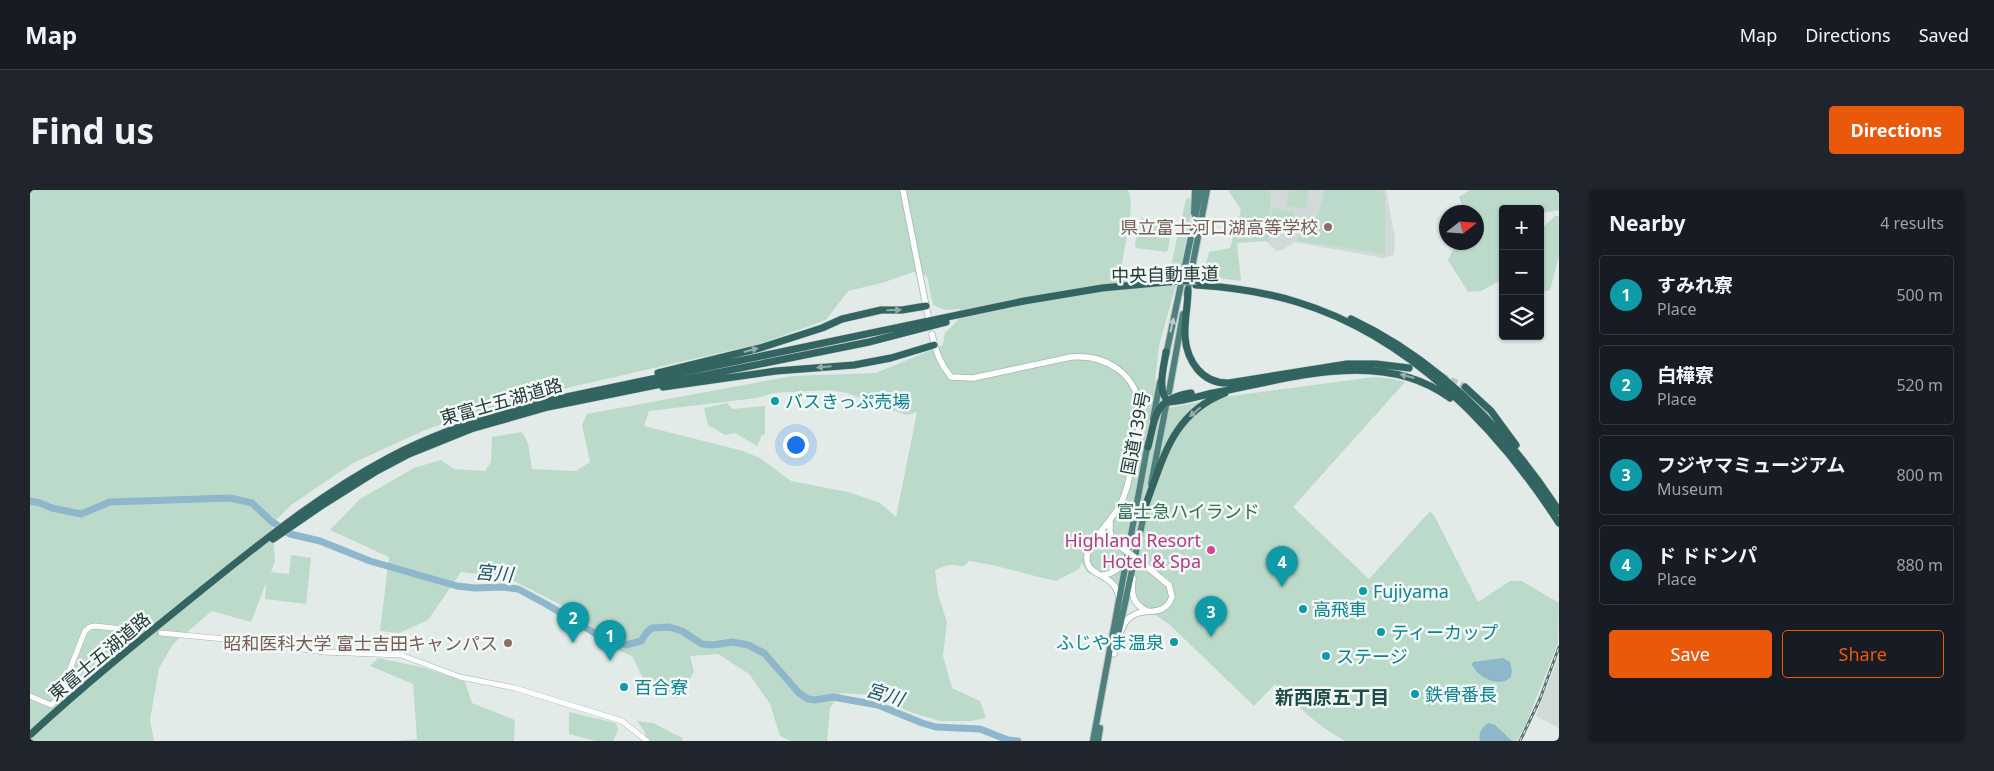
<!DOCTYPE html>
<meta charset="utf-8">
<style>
:root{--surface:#171b24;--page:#20242c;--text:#f1f3f6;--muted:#9ea1a6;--line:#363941;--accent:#ea580c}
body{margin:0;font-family:"Noto Sans","Noto Sans JP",sans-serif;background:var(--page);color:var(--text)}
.controls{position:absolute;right:15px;top:15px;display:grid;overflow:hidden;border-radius:5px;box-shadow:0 1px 4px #0004}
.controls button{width:45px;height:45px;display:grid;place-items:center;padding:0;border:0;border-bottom:1px solid var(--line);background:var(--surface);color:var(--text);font:25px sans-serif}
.compass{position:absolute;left:1409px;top:15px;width:45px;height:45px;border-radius:50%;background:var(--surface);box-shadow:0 1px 4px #0004;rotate:73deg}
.you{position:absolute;left:765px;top:254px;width:18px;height:18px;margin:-12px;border:4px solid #fff;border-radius:50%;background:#1a73e8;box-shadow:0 0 0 8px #1a73e833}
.badge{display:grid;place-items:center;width:32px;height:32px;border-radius:50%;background:var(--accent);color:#fff;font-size:16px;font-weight:700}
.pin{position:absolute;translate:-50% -41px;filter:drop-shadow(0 1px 2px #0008)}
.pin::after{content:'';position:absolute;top:26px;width:18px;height:15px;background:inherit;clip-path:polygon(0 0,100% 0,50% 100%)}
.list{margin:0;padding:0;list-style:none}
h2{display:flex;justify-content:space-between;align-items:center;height:65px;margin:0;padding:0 20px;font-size:21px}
h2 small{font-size:16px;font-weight:400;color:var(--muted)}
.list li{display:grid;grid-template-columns:32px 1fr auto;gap:15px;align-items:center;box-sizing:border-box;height:80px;margin:0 10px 10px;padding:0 10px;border:1px solid var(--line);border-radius:5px}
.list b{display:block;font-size:19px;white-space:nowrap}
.list p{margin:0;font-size:16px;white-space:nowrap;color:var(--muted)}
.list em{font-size:16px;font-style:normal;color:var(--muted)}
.actions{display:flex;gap:10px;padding:15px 20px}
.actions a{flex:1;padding:11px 0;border:1px solid var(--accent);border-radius:5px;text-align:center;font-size:18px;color:var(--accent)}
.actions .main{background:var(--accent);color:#fff}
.icon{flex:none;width:28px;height:28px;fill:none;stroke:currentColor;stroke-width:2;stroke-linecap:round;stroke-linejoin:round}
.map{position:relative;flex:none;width:1529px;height:551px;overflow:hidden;border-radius:5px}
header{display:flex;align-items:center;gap:30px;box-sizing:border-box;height:70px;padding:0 25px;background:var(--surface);border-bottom:1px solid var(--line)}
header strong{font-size:24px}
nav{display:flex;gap:28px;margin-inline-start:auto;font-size:18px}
.intro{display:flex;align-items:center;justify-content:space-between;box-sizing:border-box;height:120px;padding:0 30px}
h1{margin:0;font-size:35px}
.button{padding:12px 22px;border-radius:5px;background:var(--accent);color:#fff;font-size:18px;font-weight:700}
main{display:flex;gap:30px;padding:0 30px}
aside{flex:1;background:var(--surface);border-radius:5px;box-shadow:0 1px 4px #0004}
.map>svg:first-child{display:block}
.built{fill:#d0dbd8}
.green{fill:#bcdaca;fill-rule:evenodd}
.water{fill:#8eb7cb}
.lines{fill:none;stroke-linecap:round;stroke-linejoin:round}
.river{stroke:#8eb7cb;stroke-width:7}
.tertiary-tunnel{stroke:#bcc8c5;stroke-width:5;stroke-dasharray:5 2.5;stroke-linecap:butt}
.motorway-tunnel{stroke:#bcc8c5;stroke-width:7;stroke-dasharray:7 3.5;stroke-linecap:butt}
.tertiary-casing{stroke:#a5b2b0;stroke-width:6}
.secondary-casing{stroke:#a1b6b2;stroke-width:7}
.trunk-casing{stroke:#c1c8c7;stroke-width:8}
.motorway-casing{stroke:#c1c8c7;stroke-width:8}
.tertiary{stroke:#fff;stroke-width:5}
.secondary{stroke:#fff;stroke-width:5.5}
.trunk{stroke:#4e807d;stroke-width:6}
.motorway{stroke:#326462;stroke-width:7}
.rail-casing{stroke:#5e7673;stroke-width:3}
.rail{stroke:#f2f8f6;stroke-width:1;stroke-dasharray:4;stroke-linecap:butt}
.secondary-bridge-casing{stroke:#a1b6b2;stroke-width:7;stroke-linecap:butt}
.motorway-bridge-casing{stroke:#c1c8c7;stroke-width:8;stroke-linecap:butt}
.secondary-bridge{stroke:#fff;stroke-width:5.5}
.motorway-bridge{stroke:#326462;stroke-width:7}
.oneway{fill:#92aeac}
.oneway2{fill:#b9cecc}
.education-dot{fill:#8d6e63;stroke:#f2f8f6;stroke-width:2}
.culture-dot{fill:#0f9aa8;stroke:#f2f8f6;stroke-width:2}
.hotel-dot{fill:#d1479c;stroke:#f2f8f6;stroke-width:2}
.labels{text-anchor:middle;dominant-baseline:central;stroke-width:5;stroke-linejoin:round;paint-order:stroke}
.education-label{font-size:18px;fill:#785e54;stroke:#f2f8f6;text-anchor:end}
.street-label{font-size:18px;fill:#233a38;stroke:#f2f8f6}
.culture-label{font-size:18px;fill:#0d838f;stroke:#f2f8f6;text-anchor:start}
.park-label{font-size:18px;fill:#316e53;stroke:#f2f8f6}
.hotel-label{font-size:18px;fill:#b23c85;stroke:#f2f8f6;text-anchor:end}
.water-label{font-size:19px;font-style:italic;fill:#225671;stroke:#f2f8f6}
.neighbourhood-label{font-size:19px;font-weight:bold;fill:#214b48;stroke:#f2f8f6}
</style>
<header>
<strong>Map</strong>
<nav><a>Map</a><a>Directions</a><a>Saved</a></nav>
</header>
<div class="intro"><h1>Find us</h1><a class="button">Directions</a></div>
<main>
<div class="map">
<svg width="1529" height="551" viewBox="0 0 1529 551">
<rect width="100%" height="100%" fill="#e2ebe8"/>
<path class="built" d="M1236 0H1356L1365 48 1364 65 1353 68 1264 52 1252 60 1247 61 1231 47Z
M1529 465V538L1506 526Z"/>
<path class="green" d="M0 0H1098C1106 13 1094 58 1092 74L1095 82 1130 87 1139 84 1156 9 1160 8 1162 18 1150 80 1129 156 1122 221 1201 206 1344 187 1363 189 1375 192 1263 317 1339 389 1400 321 1405 327 1448 412 1480 391H1492L1529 413 1528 453 1496 534 1487 551H1316C1288 537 1267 516 1245 494L1224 516 1140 435 1075 390 1057 382 1052 373 1049 379 1026 391C997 385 969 375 939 371 932 380 930 374 921 375 916 375 910 378 905 380L908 405 917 432 913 466 922 498 950 511 956 528 941 531H910L883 523 842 505 811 503 800 518 797 551H761L750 546 740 514 719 484 688 464 660 466 664 482 647 509 617 496 602 466 590 461 568 441 535 417 476 387 431 382 398 430 369 443 350 441 359 367 300 340 330 309 384 278 411 270 424 279 455 281 461 272 462 247 492 242 498 253 502 279 546 281 560 272 552 235 557 224 762 186 846 183 913 155 915 143 929 129 930 119 915 120 903 115 897 86 883 82 852 93 818 101 796 130 729 154 528 200 446 222 395 240 323 273 261 315 242 334 245 371 241 382 259 384 261 365 281 368 276 414 235 409 236 393 221 432 182 421 143 454 129 478 120 530 124 551H0ZM799 200 817 203 876 225 887 222 866 327 850 313 818 302 761 291 730 268 713 261 614 236 619 221 727 208 743 203Z
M1198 0H1240C1242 17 1237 33 1239 51L1207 53 1211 91 1173 86 1179 62 1200 58 1211 20Z
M1259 0H1279L1275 19 1256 15Z
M1295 0H1352L1355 6V64L1268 51 1273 25 1287 27Z
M1440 0H1529V20L1510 23V19H1473V89L1451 101 1438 102 1418 70 1426 53 1446 52V22H1435L1429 7Z
M1243 18 1264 22 1262 34 1241 30Z
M1525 26H1529V66L1520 100 1510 102V40Z
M1111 28 1141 33 1142 36 1138 60 1136 62 1106 58 1105 53Z
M697 213 703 219 735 216V244L732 245 727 256 705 243 695 245 678 235 674 218Z
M348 468 395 478 435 492 442 513 485 530 484 551H365L387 549 383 494 340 476Z
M539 522 586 533 588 540 583 551H566L539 544Z
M607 531 623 533 652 548 653 551H616L615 542Z"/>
<path class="water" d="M1473 468 1480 472 1482 481 1481 487C1469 499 1448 487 1442 475L1443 472Z
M1459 533 1465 535 1482 551H1450C1448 543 1452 536 1459 533Z"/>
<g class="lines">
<path class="river" d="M0 311 10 313 22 318 51 324 80 312 200 308 222 313 241 331 260 344 290 351 340 371 427 396 445 398 472 397 488 399 516 414 568 445 596 455 611 451 617 442 622 438 639 437 652 441 672 454 683 455 702 452 718 455 734 463 769 503 778 509 785 510 803 507 848 515 892 533 906 537 950 539 978 550 988 551"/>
<path class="tertiary-tunnel" d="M110 441 131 443"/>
<path class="motorway-tunnel" d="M1411 186 1435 197"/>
<defs>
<path id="tertiary" d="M131 443 216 451 294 462 371 465 430 487 485 498 592 531 617 551
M0 506 21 515 28 509 55 441 60 437 65 436 110 441"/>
<path id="secondary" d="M873 0 898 126
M902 144C905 161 910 174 921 187L943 188 1041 167C1076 164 1108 184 1110 222 1111 236 1106 252 1103 267 1100 283 1098 300 1090 315 1083 329 1058 353 1057 366 1055 389 1085 381 1089 408
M1080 332V342L1083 352
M1071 342 1091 357
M1073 385C1086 383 1091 377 1096 365
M1103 388C1101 403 1102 414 1117 421
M1084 464C1088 453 1090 436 1099 428 1114 415 1133 430 1142 407L1139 395 1117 377"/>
<path id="trunk" d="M1164 23 1165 0
M1157 104 1177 0
M1136 165 1171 0
M1139 202 1153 124
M1123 229 1130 192
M1121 294 1136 216
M1087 450 1117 311
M1063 551 1118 253
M1068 551 1070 538"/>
<path id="motorway" d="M1166 95C1200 97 1234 102 1267 112 1379 146 1467 237 1529 333
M1158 100C1158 115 1154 133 1155 147 1157 171 1172 194 1199 193L1317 174H1346L1379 178
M1321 129C1408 170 1477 241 1529 321
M1136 162C1134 177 1126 202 1139 212 1155 211 1172 205 1188 202 1263 188 1352 158 1420 208
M628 183 730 158 792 138 812 129 851 120H872L896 116
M633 197 746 181 824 175 861 168 904 155
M1435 197 1461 221 1486 255
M1118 257C1126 225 1124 209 1161 203
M1116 314C1134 267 1142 224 1195 203
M243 349 291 316 345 282 379 264 441 239 518 217 839 152 916 132
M0 545C54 495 111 449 168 403 229 354 290 304 360 267 410 241 463 224 517 211L994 111 1072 98 1148 91"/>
</defs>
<use href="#tertiary" class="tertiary-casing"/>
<use href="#secondary" class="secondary-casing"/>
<use href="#trunk" class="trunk-casing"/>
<use href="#motorway" class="motorway-casing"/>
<use href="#tertiary" class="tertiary"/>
<use href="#secondary" class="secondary"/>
<use href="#trunk" class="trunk"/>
<use href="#motorway" class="motorway"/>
<defs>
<path id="rail" d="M1490 551 1510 509 1529 457"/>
</defs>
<use href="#rail" class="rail-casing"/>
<use href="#rail" class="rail"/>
<defs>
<path id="secondary-bridge" d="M1091 357 1117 377"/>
<path id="motorway-bridge" d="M1148 91H1167"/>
</defs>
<use href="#secondary-bridge" class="secondary-bridge-casing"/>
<use href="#motorway-bridge" class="motorway-bridge-casing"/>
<use href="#secondary-bridge" class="secondary-bridge"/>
<use href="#motorway-bridge" class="motorway-bridge"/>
</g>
<defs><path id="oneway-solid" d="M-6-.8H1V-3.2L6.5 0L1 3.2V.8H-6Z" transform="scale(1.25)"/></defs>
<g class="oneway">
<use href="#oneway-solid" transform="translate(864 120) rotate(-1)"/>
<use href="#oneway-solid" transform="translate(721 160) rotate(-15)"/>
<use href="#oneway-solid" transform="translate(794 177) rotate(175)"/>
<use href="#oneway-solid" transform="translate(1377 186) rotate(-165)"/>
<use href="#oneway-solid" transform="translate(1165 222) rotate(140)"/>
</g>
<use class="oneway2" href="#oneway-solid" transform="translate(1142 135) rotate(-77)"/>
<g class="education-dot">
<circle cx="1298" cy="37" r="5"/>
<circle cx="478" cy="453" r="5"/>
</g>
<g class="culture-dot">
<circle cx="745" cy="211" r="5"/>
<circle cx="1333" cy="401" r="5"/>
<circle cx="1273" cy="419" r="5"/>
<circle cx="1351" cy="442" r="5"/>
<circle cx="1144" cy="452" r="5"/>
<circle cx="1296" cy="466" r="5"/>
<circle cx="594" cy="497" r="5"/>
<circle cx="1385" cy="504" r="5"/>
</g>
<circle class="hotel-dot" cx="1181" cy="360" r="5"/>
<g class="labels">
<g class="education-label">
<text x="1288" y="37">県立富士河口湖高等学校</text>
<text x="468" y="453">昭和医科大学 富士吉田キャンパス</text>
</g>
<g class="street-label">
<text transform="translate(1135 84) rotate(-1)">中央自動車道</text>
<text transform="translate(471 211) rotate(-16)">東富士五湖道路</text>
<text transform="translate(1105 243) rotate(-79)">国道139号</text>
<text transform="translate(69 466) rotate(-40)">東富士五湖道路</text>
</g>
<g class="culture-label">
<text x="755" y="211">バスきっぷ売場</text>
<text x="1343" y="401">Fujiyama</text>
<text x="1283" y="419">高飛車</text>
<text x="1361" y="442">ティーカップ</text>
<text x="1134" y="452" text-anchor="end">ふじやま温泉</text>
<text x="1306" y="466">ステージ</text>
<text x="604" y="497">百合寮</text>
<text x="1395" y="504">鉄骨番長</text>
</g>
<g class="park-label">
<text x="1158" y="321">富士急ハイランド</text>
</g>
<g class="hotel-label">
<text x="1171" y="350">Highland Resort<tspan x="1171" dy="21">Hotel &amp; Spa</tspan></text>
</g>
<g class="water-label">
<text transform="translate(464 383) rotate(5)">宮川</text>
<text transform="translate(855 504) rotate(17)">宮川</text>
</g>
<g class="neighbourhood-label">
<text x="1302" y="507">新西原五丁目</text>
</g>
</g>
</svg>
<div class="controls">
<button>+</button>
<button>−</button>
<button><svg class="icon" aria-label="layers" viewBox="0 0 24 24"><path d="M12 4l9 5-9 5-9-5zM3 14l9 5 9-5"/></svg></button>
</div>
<svg class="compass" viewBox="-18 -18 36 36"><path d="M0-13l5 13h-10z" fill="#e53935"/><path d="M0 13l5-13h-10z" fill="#9ea1a6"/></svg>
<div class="you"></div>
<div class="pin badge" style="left:580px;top:471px;background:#0f9aa8">1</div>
<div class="pin badge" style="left:543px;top:453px;background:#0f9aa8">2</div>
<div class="pin badge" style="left:1181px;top:447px;background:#0f9aa8">3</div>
<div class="pin badge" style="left:1252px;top:397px;background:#0f9aa8">4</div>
</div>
<aside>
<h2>Nearby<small>4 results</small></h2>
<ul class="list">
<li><span class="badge" style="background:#0f9aa8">1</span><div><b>すみれ寮</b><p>Place</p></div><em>500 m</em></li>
<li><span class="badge" style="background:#0f9aa8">2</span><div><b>白樺寮</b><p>Place</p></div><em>520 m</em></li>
<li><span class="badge" style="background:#0f9aa8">3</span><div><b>フジヤマミュージアム</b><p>Museum</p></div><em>800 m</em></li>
<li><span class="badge" style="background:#0f9aa8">4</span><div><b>ド ドドンパ</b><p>Place</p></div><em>880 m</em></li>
</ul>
<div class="actions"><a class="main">Save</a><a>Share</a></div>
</aside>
</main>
